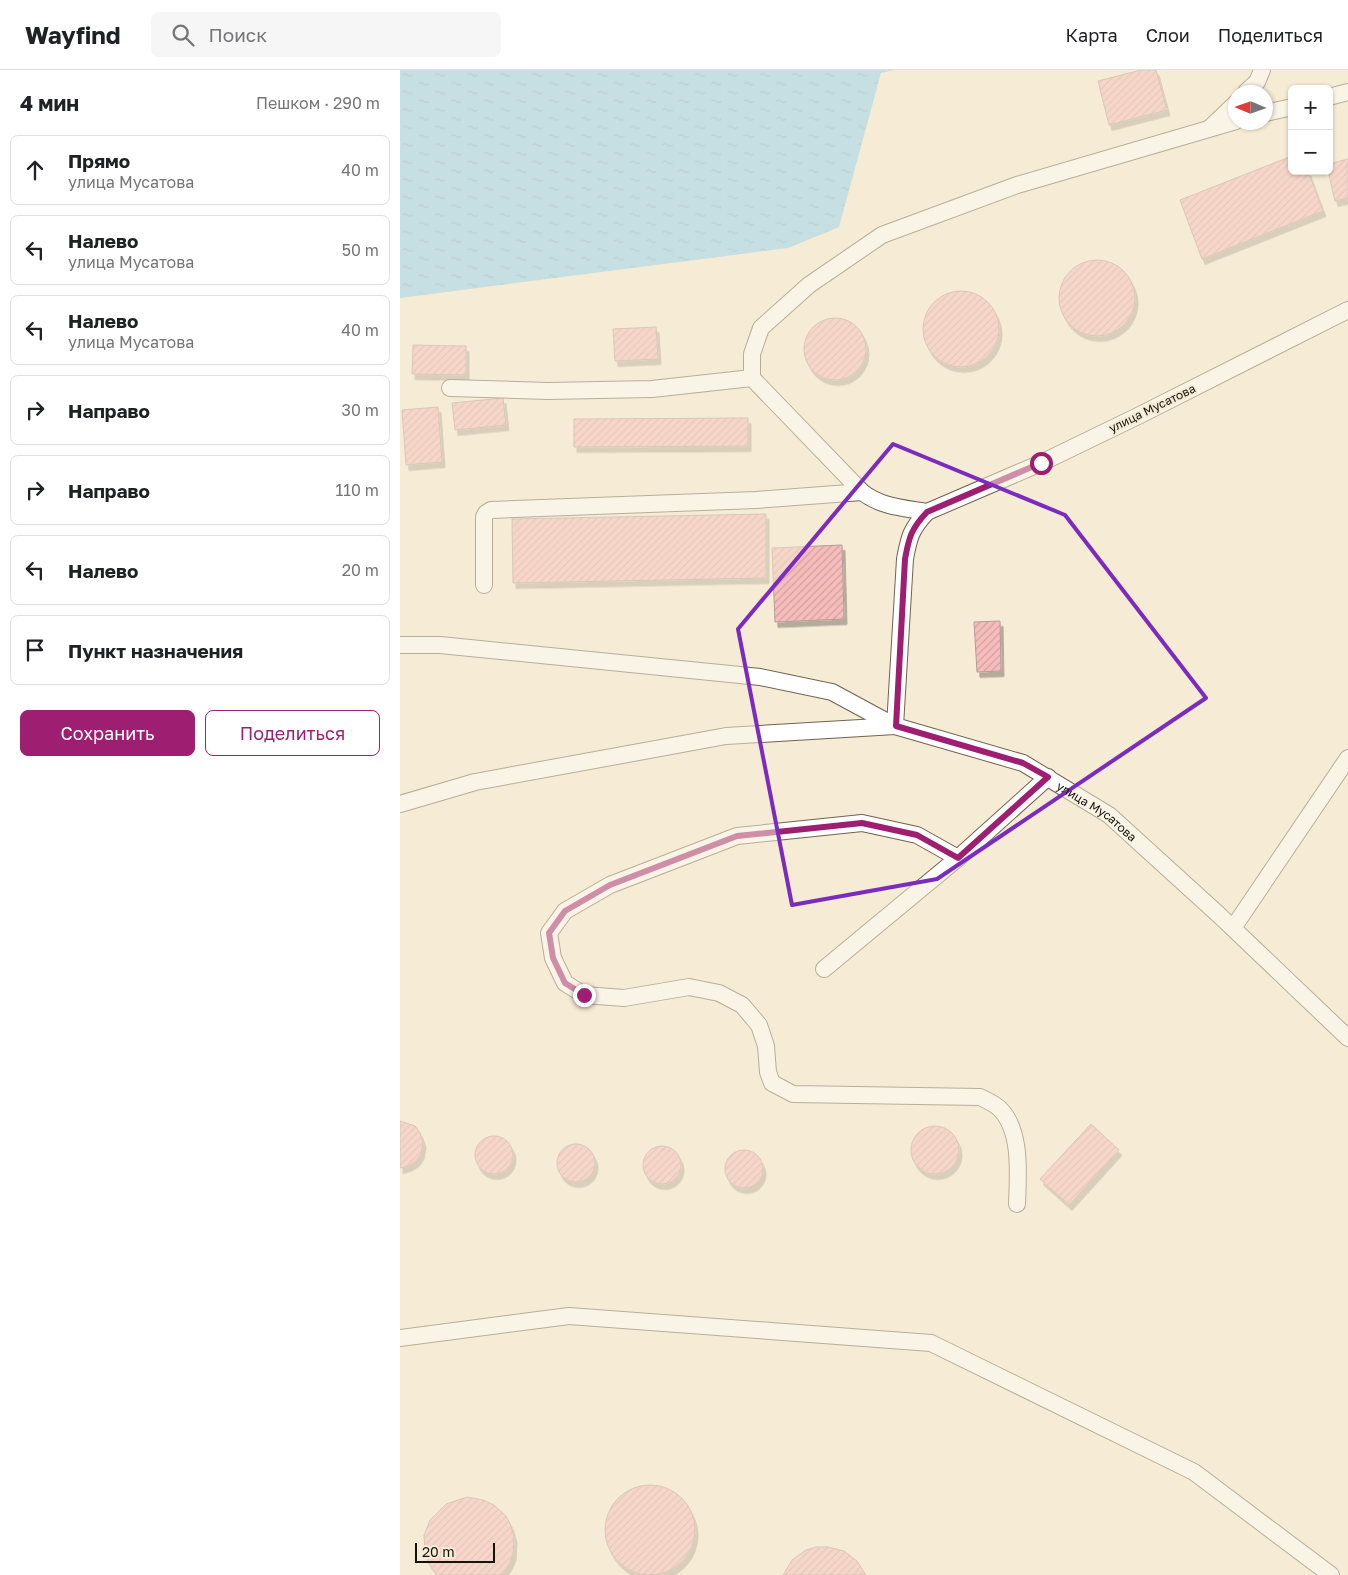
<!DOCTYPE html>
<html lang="ru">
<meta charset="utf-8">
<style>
:root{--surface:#fff;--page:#f6f6f6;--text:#202124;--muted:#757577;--line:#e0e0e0;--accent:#9e1e71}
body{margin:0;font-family:"Golos Text",sans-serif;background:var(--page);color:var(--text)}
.controls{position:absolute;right:15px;top:15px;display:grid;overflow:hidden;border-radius:8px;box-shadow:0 1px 4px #0004}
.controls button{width:45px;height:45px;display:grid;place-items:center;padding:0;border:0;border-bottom:1px solid var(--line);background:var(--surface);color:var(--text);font:25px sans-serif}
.compass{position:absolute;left:828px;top:15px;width:45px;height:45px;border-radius:50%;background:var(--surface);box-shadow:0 1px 4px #0004;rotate:272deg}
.scale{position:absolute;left:15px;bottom:12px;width:80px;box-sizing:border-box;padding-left:5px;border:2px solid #15120a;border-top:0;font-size:14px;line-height:18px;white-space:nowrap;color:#15120a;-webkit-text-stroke:4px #f6ebd4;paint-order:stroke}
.stop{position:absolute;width:15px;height:15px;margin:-11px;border:4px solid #9e1e71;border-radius:50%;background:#fff}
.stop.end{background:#9e1e71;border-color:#fff;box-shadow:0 1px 5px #0008}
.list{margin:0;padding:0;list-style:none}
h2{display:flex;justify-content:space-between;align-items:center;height:65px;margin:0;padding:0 20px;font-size:21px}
h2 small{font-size:16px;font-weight:400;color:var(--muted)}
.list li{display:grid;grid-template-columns:32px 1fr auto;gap:15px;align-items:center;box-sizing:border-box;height:70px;margin:0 10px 10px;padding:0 10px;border:1px solid var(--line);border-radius:8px}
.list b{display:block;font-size:19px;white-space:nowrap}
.list p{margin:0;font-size:16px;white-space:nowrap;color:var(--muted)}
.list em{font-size:16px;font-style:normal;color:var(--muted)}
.actions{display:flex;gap:10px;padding:15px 20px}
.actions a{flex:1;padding:11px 0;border:1px solid var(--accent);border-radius:8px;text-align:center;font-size:18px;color:var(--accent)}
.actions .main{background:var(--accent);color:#fff}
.icon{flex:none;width:28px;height:28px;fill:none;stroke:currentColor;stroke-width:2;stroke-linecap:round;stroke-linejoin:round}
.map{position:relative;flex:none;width:948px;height:1505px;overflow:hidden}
header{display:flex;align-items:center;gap:30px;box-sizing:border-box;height:70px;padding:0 25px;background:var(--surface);border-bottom:1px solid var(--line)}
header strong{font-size:24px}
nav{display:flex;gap:28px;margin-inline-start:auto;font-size:18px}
.search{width:350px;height:45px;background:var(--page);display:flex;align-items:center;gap:12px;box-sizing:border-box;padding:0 18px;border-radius:8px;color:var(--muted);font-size:19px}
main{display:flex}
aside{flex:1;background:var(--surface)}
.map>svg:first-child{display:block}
.water{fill:url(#water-ripples)}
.building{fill:url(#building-hatch);stroke:#b69b9a;filter:url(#shadow)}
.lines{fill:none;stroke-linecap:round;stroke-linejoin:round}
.lane-casing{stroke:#6e6450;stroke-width:18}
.lane{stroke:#fff;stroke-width:16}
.route{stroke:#9e1e71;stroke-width:6}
.marked{fill:none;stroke:#7b2cbf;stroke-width:4;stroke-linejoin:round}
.labels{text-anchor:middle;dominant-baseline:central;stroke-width:4;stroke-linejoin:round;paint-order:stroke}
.street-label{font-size:12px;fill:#15120a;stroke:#f6ebd4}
</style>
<header>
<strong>Wayfind</strong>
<div class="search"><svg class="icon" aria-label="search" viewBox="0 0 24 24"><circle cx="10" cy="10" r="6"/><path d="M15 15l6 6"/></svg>Поиск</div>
<nav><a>Карта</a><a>Слои</a><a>Поделиться</a></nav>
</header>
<main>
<aside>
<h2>4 мин<small>Пешком · 290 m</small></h2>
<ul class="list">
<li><svg class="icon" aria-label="ahead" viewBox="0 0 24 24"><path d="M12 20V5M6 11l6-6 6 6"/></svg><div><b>Прямо</b><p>улица Мусатова</p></div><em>40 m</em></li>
<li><svg class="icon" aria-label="left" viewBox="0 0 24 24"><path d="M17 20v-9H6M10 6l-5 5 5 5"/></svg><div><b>Налево</b><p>улица Мусатова</p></div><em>50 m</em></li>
<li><svg class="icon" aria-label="left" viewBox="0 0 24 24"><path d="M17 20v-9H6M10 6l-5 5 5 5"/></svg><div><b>Налево</b><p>улица Мусатова</p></div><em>40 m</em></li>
<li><svg class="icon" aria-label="right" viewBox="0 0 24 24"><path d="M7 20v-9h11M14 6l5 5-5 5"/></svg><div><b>Направо</b></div><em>30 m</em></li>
<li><svg class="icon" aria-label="right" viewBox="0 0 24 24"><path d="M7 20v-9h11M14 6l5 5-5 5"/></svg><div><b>Направо</b></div><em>110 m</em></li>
<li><svg class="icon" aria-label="left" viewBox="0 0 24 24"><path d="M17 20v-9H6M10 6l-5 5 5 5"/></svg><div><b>Налево</b></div><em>20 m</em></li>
<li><svg class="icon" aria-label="arrive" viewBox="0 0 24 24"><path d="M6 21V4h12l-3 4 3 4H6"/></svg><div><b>Пункт назначения</b></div></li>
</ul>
<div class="actions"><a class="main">Сохранить</a><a>Поделиться</a></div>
</aside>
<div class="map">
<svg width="948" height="1505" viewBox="0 0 948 1505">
<defs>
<pattern id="water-ripples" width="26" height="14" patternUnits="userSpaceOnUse" patternTransform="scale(1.25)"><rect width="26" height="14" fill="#8ad0f5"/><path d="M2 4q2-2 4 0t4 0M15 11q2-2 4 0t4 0" fill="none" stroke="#76b2d1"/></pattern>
<pattern id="building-hatch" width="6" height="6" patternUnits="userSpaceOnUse" patternTransform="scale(1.25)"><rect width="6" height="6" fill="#f6bdbc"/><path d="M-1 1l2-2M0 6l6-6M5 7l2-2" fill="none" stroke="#d2a1a0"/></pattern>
<filter id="shadow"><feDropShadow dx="3" dy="5.5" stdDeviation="0" flood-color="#0004"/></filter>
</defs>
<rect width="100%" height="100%" fill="#f6ebd4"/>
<path class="water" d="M0 0H495L481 3 439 157 388 178 0 228Z"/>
<path class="building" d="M741 0H756L767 40 709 55 698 11Z
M892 86V101H908L923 141 802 189 780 130Z
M948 89V128L935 131 928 101 929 94Z
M659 228a38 38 0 1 1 76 0a38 38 0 1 1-76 0Z
M523 259a38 38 0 1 1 76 0a38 38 0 1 1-76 0Z
M404 279a31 31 0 1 1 62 0a31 31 0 1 1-62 0Z
M256 257 258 289 215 291 213 259Z
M13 275 66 276V305L12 304Z
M103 328 106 355 55 360 52 333Z
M38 337 42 392 6 395 2 340Z
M348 348V376L174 377V349Z
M366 444V508L113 513 112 449Z
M442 475 444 549 375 552 372 478Z
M600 551 601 601 577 602 574 552Z
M0 1051 15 1056 20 1063 23 1072 21 1084 16 1091 8 1096 0 1098Z
M691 1054 719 1080 669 1135 640 1109Z
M511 1080a24 24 0 1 1 48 0a24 24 0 1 1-48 0Z
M75 1085a19 19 0 1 1 38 0a19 19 0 1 1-38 0Z
M157 1093a19 19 0 1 1 38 0a19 19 0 1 1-38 0Z
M243 1095a19 19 0 1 1 38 0a19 19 0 1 1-38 0Z
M325 1099a19 19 0 1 1 38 0a19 19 0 1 1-38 0Z
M205 1460a45 45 0 1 1 90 0a45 45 0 1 1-90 0Z
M67 1427 83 1430 94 1435 106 1446 111 1456 114 1468 113 1485 108 1496 101 1505H37L28 1492 25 1482 24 1465 30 1450 46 1434Z
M416 1477H428L444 1481 457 1491 466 1505H383L392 1490 406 1480Z"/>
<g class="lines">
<defs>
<g id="lane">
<path d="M846 22 857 12 862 0"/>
<path d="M929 27 948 22"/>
<path d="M866 43 892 37"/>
<path d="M811 57 836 33"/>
<path id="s1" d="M948 240 740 345 641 393 527 442C511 459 509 467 505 489L495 656 623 693 709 745 819 845 948 968"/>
<path d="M352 308V284L361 258 409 215 482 165 617 115 836 51"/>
<path d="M50 318 148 321 252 319 352 308 462 422C481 437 504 438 527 442"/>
<path d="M84 515V447L86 443 91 440 356 430 462 422"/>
<path d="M0 575H40L360 607 432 622 495 656 326 666 75 712 0 734"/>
<path d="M558 788 517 765 462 753 337 766 210 815 165 841 149 863 153 888 165 913 184 925 224 928 289 917 319 923 342 935 359 955 366 976 368 1002 372 1013 393 1024 580 1027C586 1030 595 1034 600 1039 622 1061 618 1105 617 1134"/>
<path d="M833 858 948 688"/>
<path d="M424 899 558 788 648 707"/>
<path d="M0 1268 169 1246 531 1273 794 1402 931 1505"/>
</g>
</defs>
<use href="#lane" class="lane-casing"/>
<use href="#lane" class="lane"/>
</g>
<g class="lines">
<path class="route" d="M184 925 165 913 153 888 149 863 165 841 210 815 337 766 462 753 517 765 558 788 648 707 623 693 496 656 505 489C509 467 511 459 527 442L641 393"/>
</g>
<path d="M0 0H948V1505H0ZM493 374 665 445 806 628 537 809 392 835 338 559Z" fill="#f6ebd4" fill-opacity=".55" fill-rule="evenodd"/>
<path class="marked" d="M493 374 665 445 806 628 537 809 392 835 338 559Z"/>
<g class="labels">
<g class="street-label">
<text transform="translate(752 338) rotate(-26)">улица Мусатова</text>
<text stroke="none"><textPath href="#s1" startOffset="909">улица Мусатова</textPath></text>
</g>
</g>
</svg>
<div class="controls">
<button>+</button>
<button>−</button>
</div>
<svg class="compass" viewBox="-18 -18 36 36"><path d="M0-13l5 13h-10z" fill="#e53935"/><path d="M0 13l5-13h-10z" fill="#757577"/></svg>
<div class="scale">20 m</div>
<div class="stop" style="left:641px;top:393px"></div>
<div class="stop end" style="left:184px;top:925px"></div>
</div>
</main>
